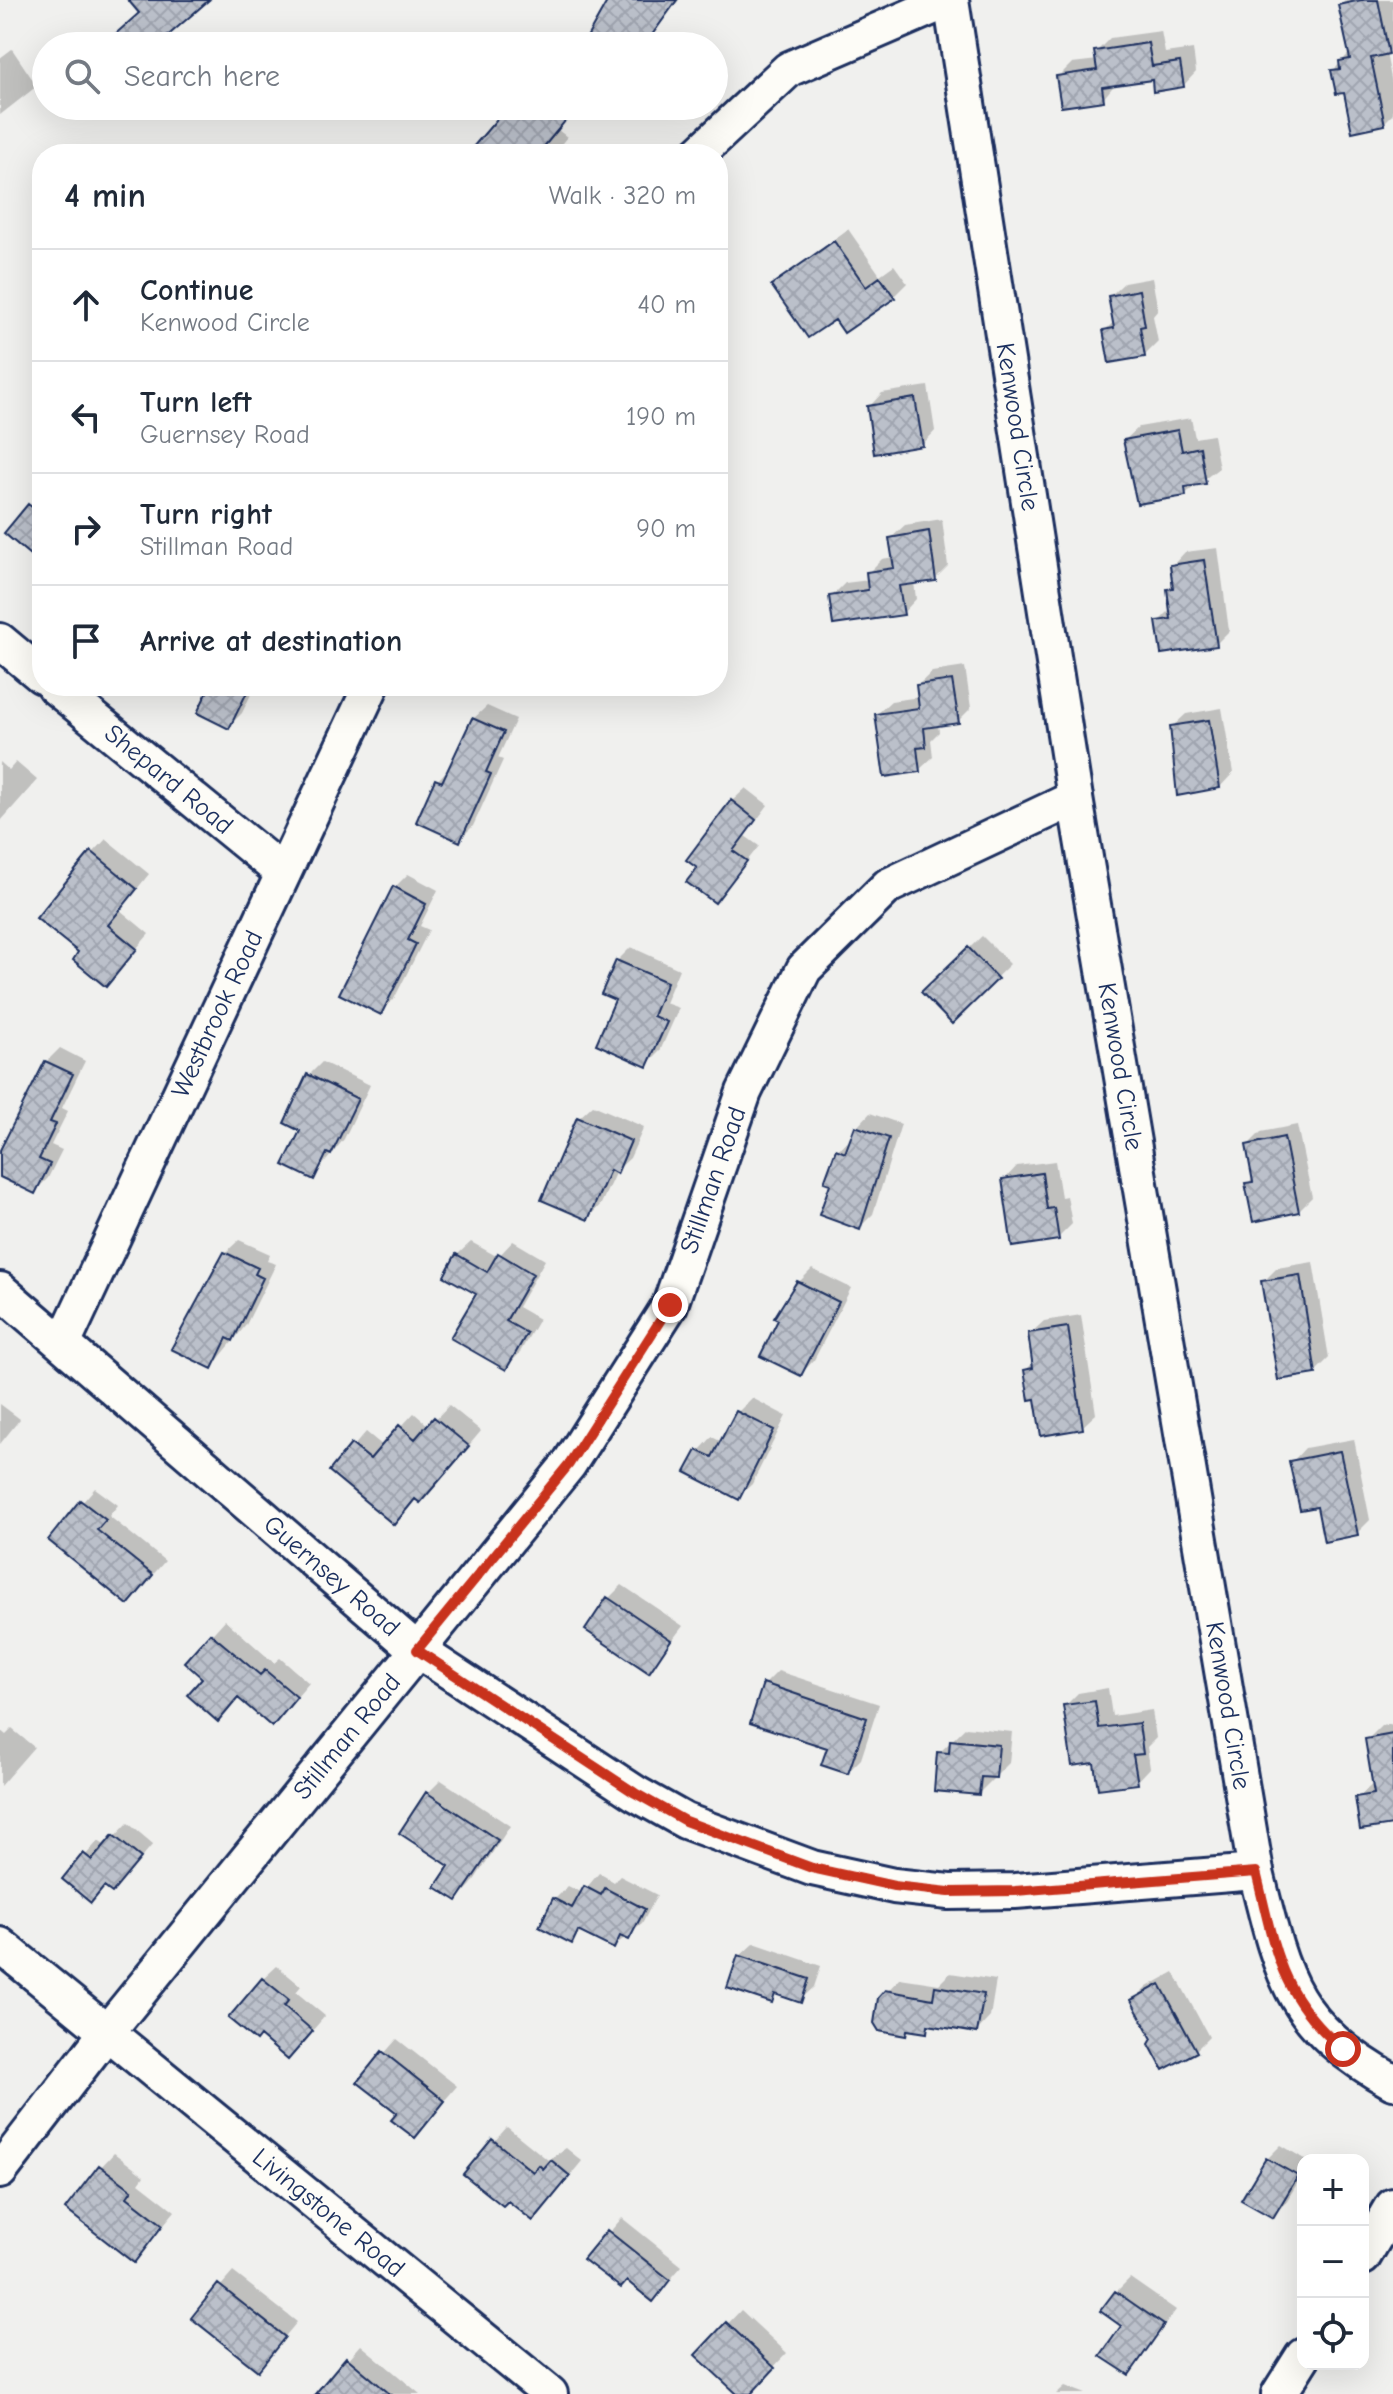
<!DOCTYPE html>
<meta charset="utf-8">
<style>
:root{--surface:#fff;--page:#f2f2f3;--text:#1f2937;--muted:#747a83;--line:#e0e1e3}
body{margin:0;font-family:"Comic Neue",sans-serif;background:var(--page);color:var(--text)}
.controls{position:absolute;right:24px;bottom:24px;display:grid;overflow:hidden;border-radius:16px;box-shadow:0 8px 32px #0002}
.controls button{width:72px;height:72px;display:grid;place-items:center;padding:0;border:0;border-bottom:2px solid var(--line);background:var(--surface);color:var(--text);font:40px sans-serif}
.stop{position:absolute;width:24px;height:24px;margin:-18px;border:6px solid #c8321e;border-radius:50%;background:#fff}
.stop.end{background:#c8321e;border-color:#fff;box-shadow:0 2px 8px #0008}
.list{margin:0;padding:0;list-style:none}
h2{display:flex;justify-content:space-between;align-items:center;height:104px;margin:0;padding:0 32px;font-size:34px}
h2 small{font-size:26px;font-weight:400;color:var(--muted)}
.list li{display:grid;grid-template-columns:52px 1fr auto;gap:24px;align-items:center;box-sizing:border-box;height:112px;padding:0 32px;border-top:2px solid var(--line)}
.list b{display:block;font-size:30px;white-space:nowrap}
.list p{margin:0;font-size:26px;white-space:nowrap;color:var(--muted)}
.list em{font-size:26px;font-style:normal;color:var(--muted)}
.icon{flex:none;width:44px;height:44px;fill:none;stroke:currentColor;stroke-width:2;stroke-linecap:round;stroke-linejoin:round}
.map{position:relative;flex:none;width:1393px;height:2394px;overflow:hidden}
.search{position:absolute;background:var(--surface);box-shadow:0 8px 32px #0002;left:32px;top:32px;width:696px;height:88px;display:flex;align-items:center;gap:20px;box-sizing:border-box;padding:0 28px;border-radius:44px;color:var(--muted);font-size:30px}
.panel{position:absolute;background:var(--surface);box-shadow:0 8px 32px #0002;left:32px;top:144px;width:696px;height:552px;border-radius:32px}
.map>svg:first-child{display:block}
.shadow{fill:#0003}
.building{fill:url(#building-cross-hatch);stroke:#1b2f5e;stroke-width:2}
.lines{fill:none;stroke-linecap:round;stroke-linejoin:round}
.minor-casing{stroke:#1b2f5e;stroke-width:40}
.minor{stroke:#fdfcf7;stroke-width:34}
.route{stroke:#c8321e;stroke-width:10}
.labels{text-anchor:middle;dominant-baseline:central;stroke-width:6;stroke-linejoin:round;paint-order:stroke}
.street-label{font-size:26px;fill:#1b2f5e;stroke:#fdfcf7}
</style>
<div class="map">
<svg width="1393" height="2394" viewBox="0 0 1393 2394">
<defs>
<pattern id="building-cross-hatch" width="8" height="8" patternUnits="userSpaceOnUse" patternTransform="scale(2)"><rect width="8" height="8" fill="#bbc0ca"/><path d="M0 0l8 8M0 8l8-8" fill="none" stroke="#a0a5b0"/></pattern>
</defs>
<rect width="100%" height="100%" fill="#f0f0ee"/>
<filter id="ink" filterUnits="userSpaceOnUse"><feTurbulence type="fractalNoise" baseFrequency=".0125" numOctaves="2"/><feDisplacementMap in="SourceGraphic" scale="16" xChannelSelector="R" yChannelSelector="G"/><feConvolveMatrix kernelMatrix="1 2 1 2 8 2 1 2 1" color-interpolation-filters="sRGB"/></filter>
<g filter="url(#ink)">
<path class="shadow" d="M610 0H679L643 46H584Z
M1346 0H1393V48L1386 53 1393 88V114L1384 123 1345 90 1333 71 1350 52 1341 5Z
M1161 31 1165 53 1193 49 1196 72 1183 86 1154 77 1116 83 1103 99 1058 77 1072 63 1098 60 1096 52 1110 38Z
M12 49 37 86 0 115V58Z
M510 106H578L558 130 567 137 553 154H470Z
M848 229 880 275 894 265 907 283 893 297 836 317 773 285Z
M1152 278 1158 310 1153 316 1158 342 1144 356 1105 330 1115 321 1110 296 1124 283Z
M928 386 935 431 922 445 869 407 882 393Z
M1191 418 1195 438 1213 435 1219 468 1185 494 1125 440 1139 427Z
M42 493V565L7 533Z
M942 519 948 566 935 579 914 582 916 599 903 613 831 597 845 583 869 580 868 573 882 559 894 557 891 538 905 525Z
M1218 548 1229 631 1216 644 1158 622 1171 609 1172 566 1185 552Z
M965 667 971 708 958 721 938 724 939 732 931 740 933 757 919 770 877 714 891 701 920 697 918 685 932 672Z
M213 686H255L242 713 229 726Z
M487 706 516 719 498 758 503 760 473 826 460 839 437 781 450 767 473 719Z
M1222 708 1233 773 1220 787 1179 793 1172 727 1186 714Z
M0 762 9 770 16 762 37 780 0 822Z
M746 788 768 805 745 836 759 846 715 901 700 868 732 801Z
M106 839 149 874 120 910 149 934 106 984 81 952 93 853Z
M408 874 438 890 420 926 429 930 394 999 380 1012 394 888Z
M982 936 1010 964 952 1021 924 992Z
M631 947 679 969 665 1003 679 1008 660 1051 647 1064 617 999V961Z
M60 1048 85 1061 62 1108 68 1111 51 1145 62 1150 48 1178 34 1192 0 1175V1154L46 1062Z
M322 1062 370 1085 344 1139 313 1177 303 1130 309 1075Z
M593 1105 644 1127 630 1158 616 1171 601 1204 588 1218 579 1118Z
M870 1113 901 1124 873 1214 860 1227 832 1183 837 1150 853 1138 857 1127Z
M1297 1125 1312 1197 1298 1211 1247 1184 1254 1177 1248 1145 1261 1132Z
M1055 1161 1061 1197 1067 1196 1072 1224 1058 1238 1004 1180 1017 1166Z
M239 1240 270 1254 267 1261 276 1264 246 1325 212 1367 225 1253Z
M513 1241 545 1260 518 1307 539 1319 519 1354 506 1367 479 1293 457 1255 471 1242 498 1257Z
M1313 1262 1329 1358 1315 1372 1263 1282 1277 1268Z
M812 1269 851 1288 814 1360 801 1374 799 1282Z
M1081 1315 1096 1414 1082 1427 1026 1370 1034 1362 1030 1334 1044 1321Z
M752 1398 786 1416 752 1484 738 1497 688 1472 699 1451 712 1437 722 1442 738 1412Z
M0 1404 20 1419 0 1444Z
M449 1405 481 1431 434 1487 417 1497 394 1522 332 1471 366 1432 383 1446 414 1413 429 1426Z
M1354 1439 1370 1520 1357 1533 1319 1504 1292 1462 1305 1448Z
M95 1488 118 1505 109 1516 165 1561 128 1603 50 1540Z
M622 1585 683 1626 649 1670 608 1599Z
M225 1620 274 1663 280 1658 309 1683 285 1711 239 1697 205 1677 187 1662Z
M778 1671 879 1704 861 1759 848 1772 829 1746 764 1685Z
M1108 1688 1112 1716 1152 1710 1156 1738 1147 1747 1150 1768 1137 1782 1095 1761 1065 1706 1078 1693Z
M1393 1724V1823L1357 1798 1374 1783 1367 1740 1381 1726Z
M966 1727 1012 1732 1009 1763 979 1793 939 1753Z
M12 1729 34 1747 0 1786V1730L6 1735Z
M441 1780 510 1826 471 1885 457 1899 452 1866 427 1794Z
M128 1823 153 1844 125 1877 105 1885 65 1879 98 1841 106 1846Z
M599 1873 614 1882 620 1876 657 1895 642 1924 613 1947 582 1931 572 1941 555 1899 568 1886 582 1893Z
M754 1943 821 1966 814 1987 800 2000 779 1993 771 2001 740 1956Z
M277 1966 301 1986 296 1992 325 2016 301 2044 263 1979Z
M1174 1972 1209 2037 1196 2050 1155 2040 1133 2001 1147 1987Z
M950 1973 996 1980 990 2017 977 2031 933 2023 926 2030 911 2028 905 2034 880 1999 900 1978 939 1984Z
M397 2039 457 2086 414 2136 399 2113 360 2081Z
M507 2127 548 2160 566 2148 582 2161 546 2205 508 2199 466 2174Z
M1281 2145 1306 2160 1303 2174 1286 2202 1273 2216 1267 2159Z
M114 2153 144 2176 139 2183 175 2211 134 2260 101 2167Z
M622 2218 682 2266 653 2299 627 2279 586 2259Z
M233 2272 297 2322 258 2369 194 2317Z
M1130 2278 1176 2310 1129 2373 1116 2292Z
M741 2310 787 2353 748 2394H740L698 2355Z
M361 2345 420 2394H318Z
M1065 2386 1086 2394H1056Z"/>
<path class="building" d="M128 0H209L156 46H102L139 13Z
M608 0H677L644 46H582Z
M1361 0H1378L1389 54 1371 58 1385 125 1352 132 1344 93 1336 94 1331 70 1340 69 1339 61 1350 59 1338 5Z
M1148 43 1152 66 1180 62 1184 87 1153 92 1152 80 1102 87 1104 101 1061 107 1056 76 1097 70 1094 51Z
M508 106H549L566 120 538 154H467Z
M834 241 866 287 880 277 895 298 844 333 835 320 808 338 771 285Z
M1139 290 1145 326 1140 327 1145 357 1109 363 1103 330 1114 328 1108 296Z
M915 398 923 446 874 454 867 406Z
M1178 430 1182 451 1200 447 1206 484 1185 487 1186 496 1137 504 1123 440Z
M28 504 42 515V565L4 533Z
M929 531 936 581 899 586 904 615 833 625 829 596 868 590 866 572 894 568 889 538Z
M1204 560 1217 646 1161 654 1156 621 1171 619 1167 589 1173 588 1170 565Z
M952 680 959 723 924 728 926 747 917 748 920 772 884 777 875 714 919 708 916 685Z
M210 686H250L229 729 197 713Z
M472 718 504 732 486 772 491 774 460 842 416 822 435 779 442 782Z
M1209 720 1220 788 1177 796 1170 726Z
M731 800 756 820 733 851 747 861 715 903 686 882 697 868 686 860Z
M91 851 137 889 108 925 137 949 106 987 73 960 78 952 36 918Z
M393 886 426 904 408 940 416 944 381 1015 339 994Z
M968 947 998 979 952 1024 921 992Z
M616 960 667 982 653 1016 667 1022 647 1067 596 1044 615 1000 601 994Z
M45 1061 73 1074 50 1122 56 1124 39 1159 50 1164 35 1194 0 1177V1150Z
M307 1074 358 1099 331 1155 327 1153 314 1180 283 1165 300 1131 284 1123Z
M577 1117 631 1141 617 1174 610 1170 588 1220 541 1200Z
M855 1126 889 1138 860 1230 819 1215 830 1184 824 1182 836 1149 845 1153Z
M1284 1137 1299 1212 1253 1222 1245 1183 1253 1182 1246 1145Z
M1042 1173 1047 1209 1054 1208 1059 1240 1012 1247 1002 1179Z
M224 1252 258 1268 255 1274 263 1278 233 1341 227 1338 212 1369 171 1349Z
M498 1253 533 1274 506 1321 527 1333 506 1370 450 1338 476 1294 444 1276 456 1254 487 1272Z
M1300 1275 1316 1374 1278 1380 1261 1281Z
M797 1281 839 1302 801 1376 760 1356 778 1320 774 1318Z
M1068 1327 1083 1429 1041 1436 1035 1399 1029 1400 1024 1370 1033 1368 1028 1333Z
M736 1411 774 1430 739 1500 685 1472 697 1450 712 1457Z
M434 1417 469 1446 420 1503 415 1499 394 1525 329 1471 351 1444 370 1459 399 1425 415 1439Z
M1340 1451 1358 1535 1324 1542 1317 1507 1300 1510 1289 1461Z
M80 1500 106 1520 97 1530 153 1575 128 1605 48 1540Z
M607 1597 671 1640 649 1673 585 1630Z
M210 1633 260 1675 265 1670 297 1697 272 1727 238 1698 218 1722 187 1695 202 1678 184 1662Z
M763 1683 867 1718 848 1774 821 1765 827 1748 750 1723Z
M1095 1701 1099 1728 1139 1723 1143 1754 1133 1755 1138 1784 1098 1789 1094 1763 1072 1766 1063 1705Z
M1393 1734V1825L1360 1830 1355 1797 1374 1794 1365 1739Z
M950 1740 999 1745 996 1778 981 1777 979 1795 934 1791 937 1752 949 1753Z
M426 1792 498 1840 457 1901 435 1887 449 1866 399 1833Z
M113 1835 141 1858 112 1893 104 1887 91 1903 62 1879 83 1853 92 1860Z
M584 1886 601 1895 605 1888 645 1909 629 1940 620 1936 614 1949 578 1931 572 1944 539 1927 553 1898 572 1908Z
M738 1955 809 1979 801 2003 775 1994 772 2003 727 1988Z
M262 1978 289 2000 284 2006 313 2031 288 2060 260 2036 256 2041 228 2018Z
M1160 1984 1197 2052 1163 2070 1149 2044 1152 2039 1131 2000Z
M935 1986 984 1994 977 2033 928 2025 927 2033 907 2030 906 2036 879 2031 874 2023 878 1998 885 1990 933 1999Z
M382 2051 445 2101 415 2138 391 2120 397 2113 357 2082Z
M492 2139 533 2172 539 2165 543 2169 551 2160 570 2176 533 2221 508 2201 503 2206 463 2174Z
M1266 2158 1298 2176 1273 2218 1241 2200Z
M99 2165 132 2190 127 2197 163 2225 134 2263 65 2209Z
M607 2230 670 2280 653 2302 627 2281 621 2288 583 2259Z
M218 2284 285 2337 258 2371 191 2318Z
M1115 2291 1164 2325 1129 2375 1100 2356 1121 2326 1100 2311Z
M726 2322 775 2368 751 2394H737L695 2355Z
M346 2357 390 2394H315Z"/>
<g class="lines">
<defs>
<g id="minor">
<path id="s1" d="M951 0 1075 798 1256 1872C1282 1978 1291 2025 1393 2082"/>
<path d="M698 154 789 69 949 0"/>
<path d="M0 641 42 676"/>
<path id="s2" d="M54 686 283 873"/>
<path id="s3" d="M0 1290 417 1650 635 1793 685 1821 812 1868 894 1886 949 1892 1015 1891 1256 1872"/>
<path id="s4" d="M64 1342 371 686"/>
<path id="s5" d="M0 1945 550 2394"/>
<path id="s6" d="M0 2171 107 2032 569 1464 670 1305 744 1092 804 969 888 886 1075 798"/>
<path d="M1363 2257 1393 2206"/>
<path d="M1279 2394 1303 2356"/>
</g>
</defs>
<use href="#minor" class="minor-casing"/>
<use href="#minor" class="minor"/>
</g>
</g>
<g class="lines" filter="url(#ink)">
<path class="route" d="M670 1305 569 1464 417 1650 635 1793 685 1821 812 1868 894 1886 949 1892 1015 1891 1256 1872C1275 1949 1279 1996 1343 2049"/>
</g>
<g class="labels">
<g class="street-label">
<text stroke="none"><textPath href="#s1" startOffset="432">Kenwood Circle</textPath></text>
<text stroke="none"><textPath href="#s2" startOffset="148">Shepard Road</textPath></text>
<text stroke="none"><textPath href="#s4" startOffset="362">Westbrook Road</textPath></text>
<text stroke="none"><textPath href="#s1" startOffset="1080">Kenwood Circle</textPath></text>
<text stroke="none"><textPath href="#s6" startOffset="1228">Stillman Road</textPath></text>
<text stroke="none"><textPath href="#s3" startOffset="438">Guernsey Road</textPath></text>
<text stroke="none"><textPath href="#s1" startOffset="1728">Kenwood Circle</textPath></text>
<text stroke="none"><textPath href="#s6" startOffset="556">Stillman Road</textPath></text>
<text stroke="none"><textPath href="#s5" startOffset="424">Livingstone Road</textPath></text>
</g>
</g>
</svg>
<div class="controls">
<button>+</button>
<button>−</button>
<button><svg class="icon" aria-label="locate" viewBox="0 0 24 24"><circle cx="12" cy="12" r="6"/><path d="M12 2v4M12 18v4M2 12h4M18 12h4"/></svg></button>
</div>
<div class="stop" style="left:1343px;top:2049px"></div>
<div class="stop end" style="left:670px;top:1305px"></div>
<div class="search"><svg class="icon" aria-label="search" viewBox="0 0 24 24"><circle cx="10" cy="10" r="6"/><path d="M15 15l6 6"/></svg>Search here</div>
<section class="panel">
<h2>4 min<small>Walk · 320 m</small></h2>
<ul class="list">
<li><svg class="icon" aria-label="ahead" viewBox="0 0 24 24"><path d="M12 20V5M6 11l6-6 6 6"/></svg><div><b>Continue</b><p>Kenwood Circle</p></div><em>40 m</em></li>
<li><svg class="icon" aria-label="left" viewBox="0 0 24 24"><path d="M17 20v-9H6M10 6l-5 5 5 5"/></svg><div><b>Turn left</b><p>Guernsey Road</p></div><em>190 m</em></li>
<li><svg class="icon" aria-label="right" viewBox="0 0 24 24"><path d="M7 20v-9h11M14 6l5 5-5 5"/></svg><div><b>Turn right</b><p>Stillman Road</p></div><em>90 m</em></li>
<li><svg class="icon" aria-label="arrive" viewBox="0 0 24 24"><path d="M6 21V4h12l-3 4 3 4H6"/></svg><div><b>Arrive at destination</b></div></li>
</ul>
</section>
</div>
